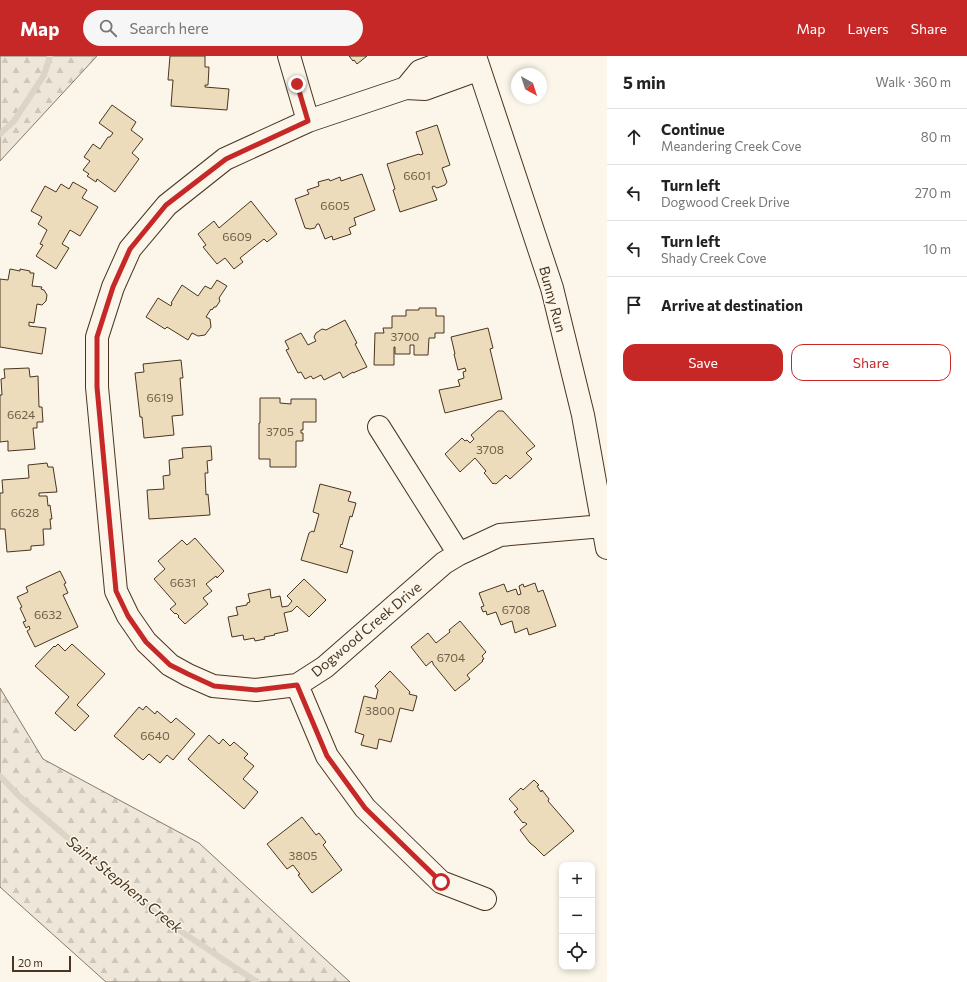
<!DOCTYPE html>
<meta charset="utf-8">
<style>
:root{--surface:#fff;--page:#f6f6f6;--text:#222;--muted:#767676;--line:#e0e0e0;--accent:#c62828}
body{margin:0;font-family:Commissioner,sans-serif;background:var(--page);color:var(--text)}
.controls{position:absolute;right:12px;bottom:12px;display:grid;overflow:hidden;border-radius:8px;box-shadow:0 2px 6px #0003}
.controls button{width:36px;height:36px;display:grid;place-items:center;padding:0;border:0;border-bottom:1px solid var(--line);background:var(--surface);color:var(--text);font:20px sans-serif}
.compass{position:absolute;left:511px;top:12px;width:36px;height:36px;border-radius:50%;background:var(--surface);box-shadow:0 2px 6px #0003;rotate:141deg}
.scale{position:absolute;left:12px;bottom:10px;width:59px;box-sizing:border-box;padding-left:4px;border:2px solid #4a3520;border-top:0;font-size:11px;line-height:14px;white-space:nowrap;color:#4a3520;-webkit-text-stroke:3px #fbf6e9;paint-order:stroke}
.stop{position:absolute;width:12px;height:12px;margin:-9px;border:3px solid #c62828;border-radius:50%;background:#fff}
.stop.end{background:#c62828;border-color:#fff;box-shadow:0 1px 4px #0008}
.list{margin:0;padding:0;list-style:none}
h2{display:flex;justify-content:space-between;align-items:center;height:52px;margin:0;padding:0 16px;font-size:17px}
h2 small{font-size:13px;font-weight:400;color:var(--muted)}
.list li{display:grid;grid-template-columns:26px 1fr auto;gap:12px;align-items:center;box-sizing:border-box;height:56px;padding:0 16px;border-top:1px solid var(--line)}
.list b{display:block;font-size:15px;white-space:nowrap}
.list p{margin:0;font-size:13px;white-space:nowrap;color:var(--muted)}
.list em{font-size:13px;font-style:normal;color:var(--muted)}
.actions{display:flex;gap:8px;padding:12px 16px}
.actions a{flex:1;padding:9px 0;border:1px solid var(--accent);border-radius:12px;text-align:center;font-size:14px;color:var(--accent)}
.actions .main{background:var(--accent);color:#fff}
.icon{flex:none;width:22px;height:22px;fill:none;stroke:currentColor;stroke-width:2;stroke-linecap:round;stroke-linejoin:round}
.map{position:relative;flex:none;width:607px;height:926px;overflow:hidden}
header{display:flex;align-items:center;gap:24px;box-sizing:border-box;height:56px;padding:0 20px;background:var(--accent);color:#fff}
header strong{font-size:19px}
nav{display:flex;gap:22px;margin-inline-start:auto;font-size:14px}
.search{width:280px;height:36px;background:var(--page);display:flex;align-items:center;gap:10px;box-sizing:border-box;padding:0 14px;border-radius:22px;color:var(--muted);font-size:15px}
main{display:flex}
aside{flex:1;background:var(--surface)}
.map>svg:first-child{display:block}
.forest{fill:url(#forest-firs);stroke:#887966}
.lines{fill:none;stroke-linecap:round;stroke-linejoin:round}
.stream{stroke:#dcd4c6;stroke-width:6}
.building{fill:#ecdcbc;stroke:#4a3520}
.minor-casing{stroke:#4a3520;stroke-width:24}
.minor{stroke:#fbf6e9;stroke-width:22}
.route{stroke:#c62828;stroke-width:5}
.labels{text-anchor:middle;dominant-baseline:central;stroke-width:3;stroke-linejoin:round;paint-order:stroke}
.number-label{font-size:12px;fill:#725f47}
.street-label{font-size:14px;fill:#4a3520;stroke:#fbf6e9}
.water-label{font-size:15px;font-style:italic;fill:#4a3520;stroke:#fbf6e9}
</style>
<header>
<strong>Map</strong>
<div class="search"><svg class="icon" aria-label="search" viewBox="0 0 24 24"><circle cx="10" cy="10" r="6"/><path d="M15 15l6 6"/></svg>Search here</div>
<nav><a>Map</a><a>Layers</a><a>Share</a></nav>
</header>
<main>
<div class="map">
<svg width="607" height="926" viewBox="0 0 607 926">
<defs>
<pattern id="forest-firs" width="22" height="20" patternUnits="userSpaceOnUse"><rect width="22" height="20" fill="#ede6d9"/><path d="M5 1l3.5 6h-7zM16 11l3.5 6h-7z" fill="#cdc6ba"/></pattern>
</defs>
<rect width="100%" height="100%" fill="#fbf6e9"/>
<path class="forest" d="M0 0H97L0 105Z
M0 632 43 703 199 787 350 926H106L0 831Z"/>
<g class="lines">
<path class="stream" d="M0 78 14 65 44 19 50 0
M0 720 19 740 161 862 257 926"/>
</g>
<path class="building" d="M170 0H205V11H209L208 29H205V31L229 33 227 54 171 50 173 24H168Z
M349 0H367L357 8 354 4 353 5Z
M112 49 136 66 131 74 143 83 132 97 139 103 115 136 97 123 96 126 87 120 89 118 83 114 90 105 84 101 93 88 100 93 108 81H110L113 77 99 67Z
M437 69 450 109 442 112 447 126 445 129 437 132 434 130 432 131 437 144 400 156 393 134 395 133 387 108 419 98 420 99 423 98 416 76Z
M362 118 375 154 354 162 356 169 349 172 351 178 333 184 332 180 325 183 319 168H317L315 172 310 173 305 172 295 143 309 138 307 134 319 130 318 126 329 123 330 125 340 121 341 125Z
M73 126 87 134 82 142 98 151 80 180 70 174 62 188 69 192 56 213 36 200 43 189 40 188 47 174 38 168 42 161 31 155 45 130 56 136 61 128 69 133Z
M251 145 277 178 267 186 264 183 240 202 243 206 234 213 225 202 217 208 203 191 206 189 198 178 214 165 219 172Z
M10 213 20 215V213L30 215V217H34L32 230 42 231 41 233 44 234 47 239 46 245 42 249 37 248 34 267 29 266V270L46 272 42 298 0 291V223L8 224Z
M217 224 227 230 219 242 220 245 216 251H214L212 254 211 253 206 261 210 263 211 271 205 279 198 280 192 277 188 284 167 271 165 273 146 261 158 242 171 250 172 247H171L182 229 198 240 205 230 211 233Z
M419 252H436V260H444V277H435V282H429L428 299H414V289H410V298H395V291H394V309H374L375 277H384L383 272H392V260H406V254H419Z
M345 264 357 287 355 288 367 311 353 317V316L343 322 340 316 324 324 321 319 313 323 311 320 305 323 301 316 298 317 286 294 289 293 285 285 301 277 308 289 316 285 314 281 316 277 322 273 326 274Z
M488 272 493 292 490 293 502 343 445 357 439 334 460 330 458 324 464 322 463 316 466 315 465 312 458 314 454 298H455L451 281Z
M181 304 183 322H180L183 359 172 360 174 379 144 382 142 361H140L135 317 144 316 143 308Z
M29 312 30 321 38 320 39 351H42L43 366H37V372H33L35 393 8 395V385L0 386V339H2L1 323 5 322 4 313Z
M260 342H280V347L291 348V343H316V366H303V374H301V377H303V385H296V411H270V403H259V367H260Z
M498 355H503L535 390 526 397 532 403 510 423 506 419 496 428 494 427 493 428 486 419 484 417 486 415 475 402 460 416 445 398 462 382 465 385 467 384 470 387 474 383 471 379Z
M211 390 212 404 207 405 208 417H205L206 439 208 438 210 459 149 463 147 434 164 433 163 420 170 419 169 404 183 402 182 392Z
M47 407 48 411H53L57 436 39 437V440H47L48 450 50 449 52 463H50L51 473H43L44 489 31 490V494L7 496 5 473H0V437H3L2 424 29 422 28 409Z
M320 428 351 436 348 445 356 447 352 461 350 460 342 489 341 488 340 491 353 495 347 517 301 504 309 477 312 475 314 476 319 458 313 456Z
M195 482 224 515 217 522 216 520 206 528 212 535 203 542 208 548 185 568 178 561 179 560 176 557 175 558 170 553 176 548 154 523 165 513 158 505 182 484 187 489Z
M60 515 66 527 64 528 68 537 63 539 78 571 35 591 27 575 30 573 29 570 26 572 23 566 26 565 20 552 22 551 17 541 28 536 26 531Z
M304 523 326 544 309 561 297 550 292 555 284 557 288 575 274 578 275 579 264 581 265 583 255 585 254 582 244 584 243 579 232 581 228 561 238 559 236 551 247 549V547L250 546 248 538 270 533 271 542 280 540 282 551 288 550 292 545 287 540Z
M535 527 538 536 543 534 556 570 529 579 527 572 515 577 512 565 501 569 496 556 487 559 486 555 483 556 481 551 484 550 479 537 504 528 507 536 516 533 518 539 521 538 519 530 523 528 524 531Z
M460 565 486 596 482 600 484 603 482 604 483 605 467 619 470 623 455 635 433 608V607L432 605 426 610 411 591 428 577 436 587 450 576 449 574Z
M58 588 65 595 72 588 105 618 77 649 89 660 75 675 55 657 69 641 35 610 54 590 55 591Z
M390 615 410 636 409 638 417 640 413 655 400 652 391 686 379 683 377 693 361 689 364 679 355 676 364 640 376 643 378 634 375 630Z
M146 650 155 658 157 655 171 667 176 662 195 678 173 704 167 699 160 707 149 698 143 704 114 680 139 651 143 654Z
M209 679 219 688 223 683 230 690 234 686 248 698 244 702 254 710 243 723 258 736 244 753 188 703Z
M534 724 539 729 537 730 541 736 542 734 549 743 548 745 574 775 544 800 535 791 530 787 520 774 527 768 524 766 523 767 514 756 518 753 509 743 521 732 523 734Z
M302 761 316 779 319 777 326 786 323 789 342 814 312 837 298 819 300 818 293 809 287 813 267 788Z"/>
<g class="lines">
<defs>
<path id="minor" d="M289 0 308 65
M475 0 552 232 583 359 607 492
M477 6 469 17 425 33 406 32 308 65 225 103 167 149 130 193 113 231 97 281V331L116 535 128 560 146 586 170 609 188 619 213 630 256 634 297 629 325 611 444 507 459 498 500 479 603 470
M406 32 420 15 461 0
M379 371 459 498
M297 629 327 700 365 752 441 826 485 843"/>
</defs>
<use href="#minor" class="minor-casing"/>
<use href="#minor" class="minor"/>
</g>
<g class="lines">
<path class="route" d="M297 28 308 65 226 103 166 149 130 193 113 231 97 281V331L116 535 128 560 146 586 170 609 188 618 214 630 256 634 297 629 327 700 365 752 441 826"/>
</g>
<g class="labels">
<g class="number-label">
<text x="417" y="119">6601</text>
<text x="335" y="149">6605</text>
<text x="237" y="180">6609</text>
<text x="405" y="280">3700</text>
<text x="160" y="341">6619</text>
<text x="21" y="358">6624</text>
<text x="280" y="375">3705</text>
<text x="490" y="393">3708</text>
<text x="25" y="456">6628</text>
<text x="183" y="526">6631</text>
<text x="516" y="553">6708</text>
<text x="48" y="558">6632</text>
<text x="451" y="601">6704</text>
<text x="380" y="654">3800</text>
<text x="155" y="679">6640</text>
<text x="303" y="799">3805</text>
</g>
<g class="street-label">
<text transform="translate(553 243) rotate(75)">Bunny Run</text>
<text transform="translate(366 573) rotate(-40)">Dogwood Creek Drive</text>
</g>
<g class="water-label">
<text transform="translate(125 828) rotate(39)">Saint Stephens Creek</text>
</g>
</g>
</svg>
<div class="controls">
<button>+</button>
<button>−</button>
<button><svg class="icon" aria-label="locate" viewBox="0 0 24 24"><circle cx="12" cy="12" r="6"/><path d="M12 2v4M12 18v4M2 12h4M18 12h4"/></svg></button>
</div>
<svg class="compass" viewBox="-18 -18 36 36"><path d="M0-13l5 13h-10z" fill="#e53935"/><path d="M0 13l5-13h-10z" fill="#767676"/></svg>
<div class="scale">20 m</div>
<div class="stop" style="left:441px;top:826px"></div>
<div class="stop end" style="left:297px;top:28px"></div>
</div>
<aside>
<h2>5 min<small>Walk · 360 m</small></h2>
<ul class="list">
<li><svg class="icon" aria-label="ahead" viewBox="0 0 24 24"><path d="M12 20V5M6 11l6-6 6 6"/></svg><div><b>Continue</b><p>Meandering Creek Cove</p></div><em>80 m</em></li>
<li><svg class="icon" aria-label="left" viewBox="0 0 24 24"><path d="M17 20v-9H6M10 6l-5 5 5 5"/></svg><div><b>Turn left</b><p>Dogwood Creek Drive</p></div><em>270 m</em></li>
<li><svg class="icon" aria-label="left" viewBox="0 0 24 24"><path d="M17 20v-9H6M10 6l-5 5 5 5"/></svg><div><b>Turn left</b><p>Shady Creek Cove</p></div><em>10 m</em></li>
<li><svg class="icon" aria-label="arrive" viewBox="0 0 24 24"><path d="M6 21V4h12l-3 4 3 4H6"/></svg><div><b>Arrive at destination</b></div></li>
</ul>
<div class="actions"><a class="main">Save</a><a>Share</a></div>
</aside>
</main>
